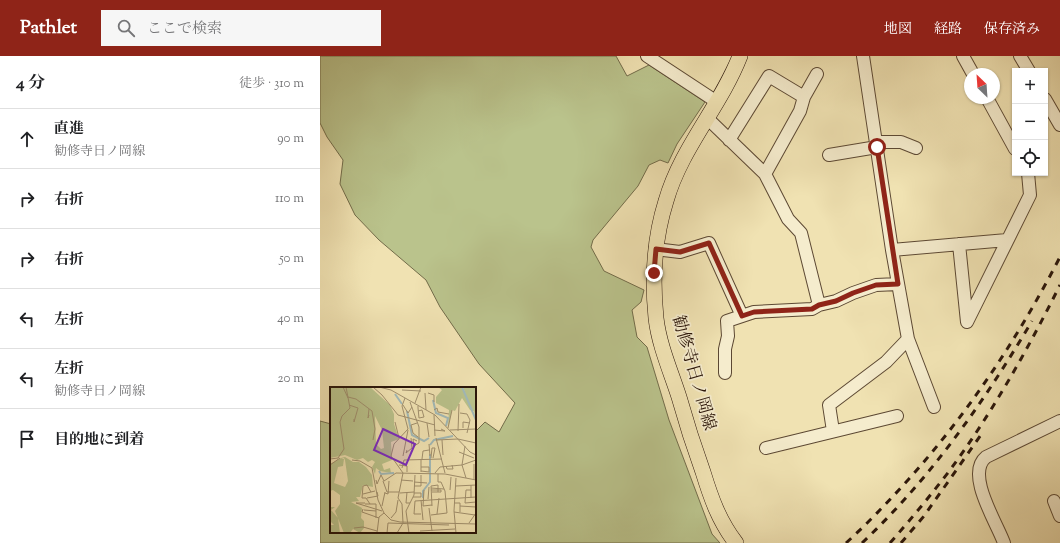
<!DOCTYPE html>
<html lang="ja">
<meta charset="utf-8">
<style>
:root{--surface:#fff;--page:#f6f6f6;--text:#202124;--muted:#757577;--line:#e0e0e0;--accent:#8f2418}
body{margin:0;font-family:"Sorts Mill Goudy","Noto Serif JP",serif;background:var(--page);color:var(--text)}
.controls{position:absolute;right:12px;top:12px;display:grid;overflow:hidden;border-radius:0px;box-shadow:0 1px 3px #0004}
.controls button{width:36px;height:36px;display:grid;place-items:center;padding:0;border:0;border-bottom:1px solid var(--line);background:var(--surface);color:var(--text);font:20px sans-serif}
.compass{position:absolute;left:644px;top:12px;width:36px;height:36px;border-radius:50%;background:var(--surface);box-shadow:0 1px 3px #0004;rotate:335deg}
.stop{position:absolute;width:12px;height:12px;margin:-9px;border:3px solid #8f2418;border-radius:50%;background:#fff}
.stop.end{background:#8f2418;border-color:#fff;box-shadow:0 1px 4px #0008}
.list{margin:0;padding:0;list-style:none}
h2{display:flex;justify-content:space-between;align-items:center;height:52px;margin:0;padding:0 16px;font-size:17px}
h2 small{font-size:13px;font-weight:400;color:var(--muted)}
.list li{display:grid;grid-template-columns:26px 1fr auto;gap:12px;align-items:center;box-sizing:border-box;height:60px;padding:0 16px;border-top:1px solid var(--line)}
.list b{display:block;font-size:15px;white-space:nowrap}
.list p{margin:0;font-size:13px;white-space:nowrap;color:var(--muted)}
.list em{font-size:13px;font-style:normal;color:var(--muted)}
.icon{flex:none;width:22px;height:22px;fill:none;stroke:currentColor;stroke-width:2;stroke-linecap:round;stroke-linejoin:round}
.map{position:relative;flex:none;width:740px;height:487px;overflow:hidden}
header{display:flex;align-items:center;gap:24px;box-sizing:border-box;height:56px;padding:0 20px;background:var(--accent);color:#fff}
header strong{font-size:19px}
nav{display:flex;gap:22px;margin-inline-start:auto;font-size:14px}
.search{width:280px;height:36px;background:var(--page);display:flex;align-items:center;gap:10px;box-sizing:border-box;padding:0 14px;border-radius:0px;color:var(--muted);font-size:15px}
main{display:flex}
aside{flex:1;background:var(--surface)}
.map>svg:first-child{display:block}
.green{fill:#bac38c;stroke:#726c4a}
.lines{fill:none;stroke-linecap:round;stroke-linejoin:round}
.minor-casing{stroke:#5c4833;stroke-width:14}
.major-casing{stroke:#2a1509;stroke-width:16}
.minor{stroke:#f5eccd;stroke-width:12}
.major{stroke:#f0e2b2;stroke-width:15}
.rail{stroke:#2a1509;stroke-width:3;stroke-dasharray:7 7;stroke-linecap:butt}
.route{stroke:#8f2418;stroke-width:5}
.labels{text-anchor:middle;dominant-baseline:central;stroke-width:3.5;stroke-linejoin:round;paint-order:stroke}
.street-label{font-size:17px;fill:#2a1509;stroke:#f5eccd}
.inset-river{fill:none;stroke:#a1bab9;stroke-width:2}
.inset-road{fill:none;stroke:#a1906e;stroke-width:1}
.view{fill:#7b2cbf;fill-opacity:0.15;stroke:#7b2cbf;stroke-width:2}
.inset-edge{fill:none;stroke:#2a1509;stroke-width:2}
</style>
<header>
<strong>Pathlet</strong>
<div class="search"><svg class="icon" aria-label="search" viewBox="0 0 24 24"><circle cx="10" cy="10" r="6"/><path d="M15 15l6 6"/></svg>ここで検索</div>
<nav><a>地図</a><a>経路</a><a>保存済み</a></nav>
</header>
<main>
<aside>
<h2>4 分<small>徒歩 · 310 m</small></h2>
<ul class="list">
<li><svg class="icon" aria-label="ahead" viewBox="0 0 24 24"><path d="M12 20V5M6 11l6-6 6 6"/></svg><div><b>直進</b><p>勧修寺日ノ岡線</p></div><em>90 m</em></li>
<li><svg class="icon" aria-label="right" viewBox="0 0 24 24"><path d="M7 20v-9h11M14 6l5 5-5 5"/></svg><div><b>右折</b></div><em>110 m</em></li>
<li><svg class="icon" aria-label="right" viewBox="0 0 24 24"><path d="M7 20v-9h11M14 6l5 5-5 5"/></svg><div><b>右折</b></div><em>50 m</em></li>
<li><svg class="icon" aria-label="left" viewBox="0 0 24 24"><path d="M17 20v-9H6M10 6l-5 5 5 5"/></svg><div><b>左折</b></div><em>40 m</em></li>
<li><svg class="icon" aria-label="left" viewBox="0 0 24 24"><path d="M17 20v-9H6M10 6l-5 5 5 5"/></svg><div><b>左折</b><p>勧修寺日ノ岡線</p></div><em>20 m</em></li>
<li><svg class="icon" aria-label="arrive" viewBox="0 0 24 24"><path d="M6 21V4h12l-3 4 3 4H6"/></svg><div><b>目的地に到着</b></div></li>
</ul>
</aside>
<div class="map">
<svg width="740" height="487" viewBox="0 0 740 487">
<rect width="100%" height="100%" fill="#f0e2b2"/>
<filter id="stains"><feTurbulence type="fractalNoise" baseFrequency=".005" numOctaves="4"/><feColorMatrix values="0 0 0 0 .2 0 0 0 0 .09 0 0 0 0 .02 0 0 0 .5 -.17"/></filter>
<radialGradient id="worn" r=".72"><stop offset=".6" stop-color="#630" stop-opacity="0"/><stop offset="1" stop-color="#630" stop-opacity=".3"/></radialGradient>
<path class="green" d="M0 0H296L307 20 329 9 385 46 357 88 348 107 340 104 329 109 318 130 273 184 271 191 284 215 324 234 321 246 312 254 317 281 327 291 349 364 392 478 400 487H0V365L11 368V476H155V376L165 366 179 376 195 347 159 308 120 251 106 224 59 184 35 159 20 128 23 104 7 81 0 67Z"/>
<g class="lines">
<defs>
<path id="minor" d="M327 0 397 46
M543 0 572 194 588 283 614 351
M643 0 653 18
M700 0 709 15
M484 41 497 18
M667 42 695 93
M725 43 740 69
M387 62 445 118 468 163 481 177 499 249
M409 84 449 20 484 41 480 55 445 118
M556 86H581L596 92
M509 99 557 91
M639 188 647 266 710 139 708 117
M335 193 360 196 389 187 422 260
M572 194 687 184
M405 317V293L408 280 407 265 434 256 492 253 499 249 516 245 533 237 556 229 578 228
M513 375 509 349 566 306 588 283
M446 392 577 360
M734 445 740 460
M684 487C677 467 645 418 666 401L740 365"/>
<path id="major" d="M416 487C399 465 391 442 383 416 374 391 366 366 359 341 351 316 339 289 336 262 332 223 334 183 346 145 361 92 400 51 420 0"/>
</defs>
<use href="#minor" class="minor-casing"/>
<use href="#major" class="major-casing"/>
<use href="#minor" class="minor"/>
<use href="#major" class="major"/>
<path class="rail" d="M526 487C548 467 568 446 588 424 649 356 698 282 740 201
M542 487C610 423 664 346 712 265
M570 487C591 463 611 439 630 414 672 357 708 293 740 229
M581 487 604 460 663 376"/>
</g>
<g class="lines">
<path class="route" d="M334 217 336 193 360 196 389 187 422 260 434 256 492 253 499 249 516 245 533 237 556 229 578 228 557 91"/>
</g>
<g class="labels">
<g class="street-label">
<text transform="translate(373 317) rotate(74)">勧修寺日ノ岡線</text>
</g>
</g>
<g transform="translate(10 331)">
<rect width="146" height="146" fill="#f0e2b2"/>
<path d="M0 0H40L60 18 64 27V37L69 52 61 55 62 73 52 77 54 83 60 81 61 86 50 84 46 81 45 87 42 80 45 75 42 73 38 75 33 71 27 73 15 68 0 71ZM45 29 52 43 54 61 51 62 46 57ZM108 0H131L136 8 133 0H146V32L144 24 140 23 132 11 125 24 122 23 118 41 119 23 106 16V10L112 3ZM15 70 23 75H29L36 80 42 88 43 100 33 98 30 110H26L29 114 21 115 32 121 31 131 34 134V141L30 146 23 142 20 146H14L5 124 10 117V108L3 103 0 104V77L11 71 14 72 13 79 8 80 4 96 15 100 18 94 15 73 14 71H11ZM0 120H5L1 123 8 131 10 146 0 145V138H4L0 134Z" fill="#bac38c" fill-rule="evenodd"/>
<path class="inset-river" d="M132 0 146 33M65 7 72 17M103 13 106 26 118 31 116 39M77 24 82 48 94 54 99 51M100 58 104 53 123 49M49 84 51 87 64 86M93 111V104L100 95V67"/>
<path class="inset-road" d="M13 0 18 11M43 0 52 8 68 28 105 38M49 0 61 3 105 28 140 65 146 68M72 3 91 4M95 6 96 23M98 6 104 8V15M18 10 26 12 42 24 45 42 43 53M80 15 89 40V56L84 59M85 16 91 0M19 18 28 21 24 35V32M73 18 78 26 82 20M88 19V21L89 31 94 30 92 23 88 24M39 22 38 31 39 28M104 23 107 21 108 25 119 27M130 26 137 27 140 33 137 46M104 28 105 49M65 35 69 51M87 36 81 38 83 46 88 50M97 36 99 50M118 41 122 23M133 41V35L140 36M104 43 115 44 111 42M120 43 146 42M128 44 129 17M106 51 115 86M106 53 128 52 146 56M112 53 113 68M99 57 100 69M135 59 132 78 146 73M84 60 83 52 87 54M77 63 76 66 82 61 81 51M129 65 144 71M73 69 78 43M101 71 102 61H105L103 71M0 72 8 71 14 62 10 35 12 29 20 21 16 0M92 72 93 64 99 63M22 73 30 74 42 81 48 113 54 126 61 133 70 135 146 137M144 77V93M0 78 10 71M69 78 77 79V85M116 79 117 82H123L122 78M72 81 74 73 112 72M91 84 99 85V80H91M91 85V72M105 86 110 80 132 78 136 91M51 88 54 94 66 86 115 87 146 93M126 91 124 124 126 146M46 93 47 97 51 88M71 93 83 94M53 94 57 105H69M84 95 97 96M141 98V111M84 99H91V88M126 99 146 98M101 101 114 102M94 103 93 119 102 118M101 103H111V105H102M120 103 121 90M141 103H136L135 116 146 115M77 105 76 116H80M55 106 58 107 59 94M70 106 84 105M33 107 45 104M83 110H91V106H84M37 111 48 109 47 105M98 112 99 100M91 113 93 133M35 116H26L52 124M125 116H130V125M35 117H46V131M40 117 36 111H32L33 99 37 98 41 105M52 119 55 105M102 119 101 99 108 98V105M130 119 146 120M99 121 102 144M33 122 32 125 49 131M34 123 46 124M124 125 145 128M91 127H84L85 114 146 110M107 127 109 111M101 128 117 126 115 104 111 95H108V87M61 131 66 125 68 113M139 136 146 126M24 141 33 140 47 144M90 144 125 142M47 146 49 130 54 126M57 146 58 136 119 138M67 146 73 136 72 117 68 111 73 86 61 69 64 57 78 42 72 19 75 11M79 146 76 124 84 108 85 88"/>
<path class="view" d="M53 42 85 57 76 78 44 63Z"/>
<rect width="146" height="146" class="inset-edge"/>
</g>
<rect width="100%" height="100%" filter="url(#stains)"/>
<rect width="100%" height="100%" fill="url(#worn)"/>
</svg>
<div class="controls">
<button>+</button>
<button>−</button>
<button><svg class="icon" aria-label="locate" viewBox="0 0 24 24"><circle cx="12" cy="12" r="6"/><path d="M12 2v4M12 18v4M2 12h4M18 12h4"/></svg></button>
</div>
<svg class="compass" viewBox="-18 -18 36 36"><path d="M0-13l5 13h-10z" fill="#e53935"/><path d="M0 13l5-13h-10z" fill="#757577"/></svg>
<div class="stop" style="left:557px;top:91px"></div>
<div class="stop end" style="left:334px;top:217px"></div>
</div>
</main>
